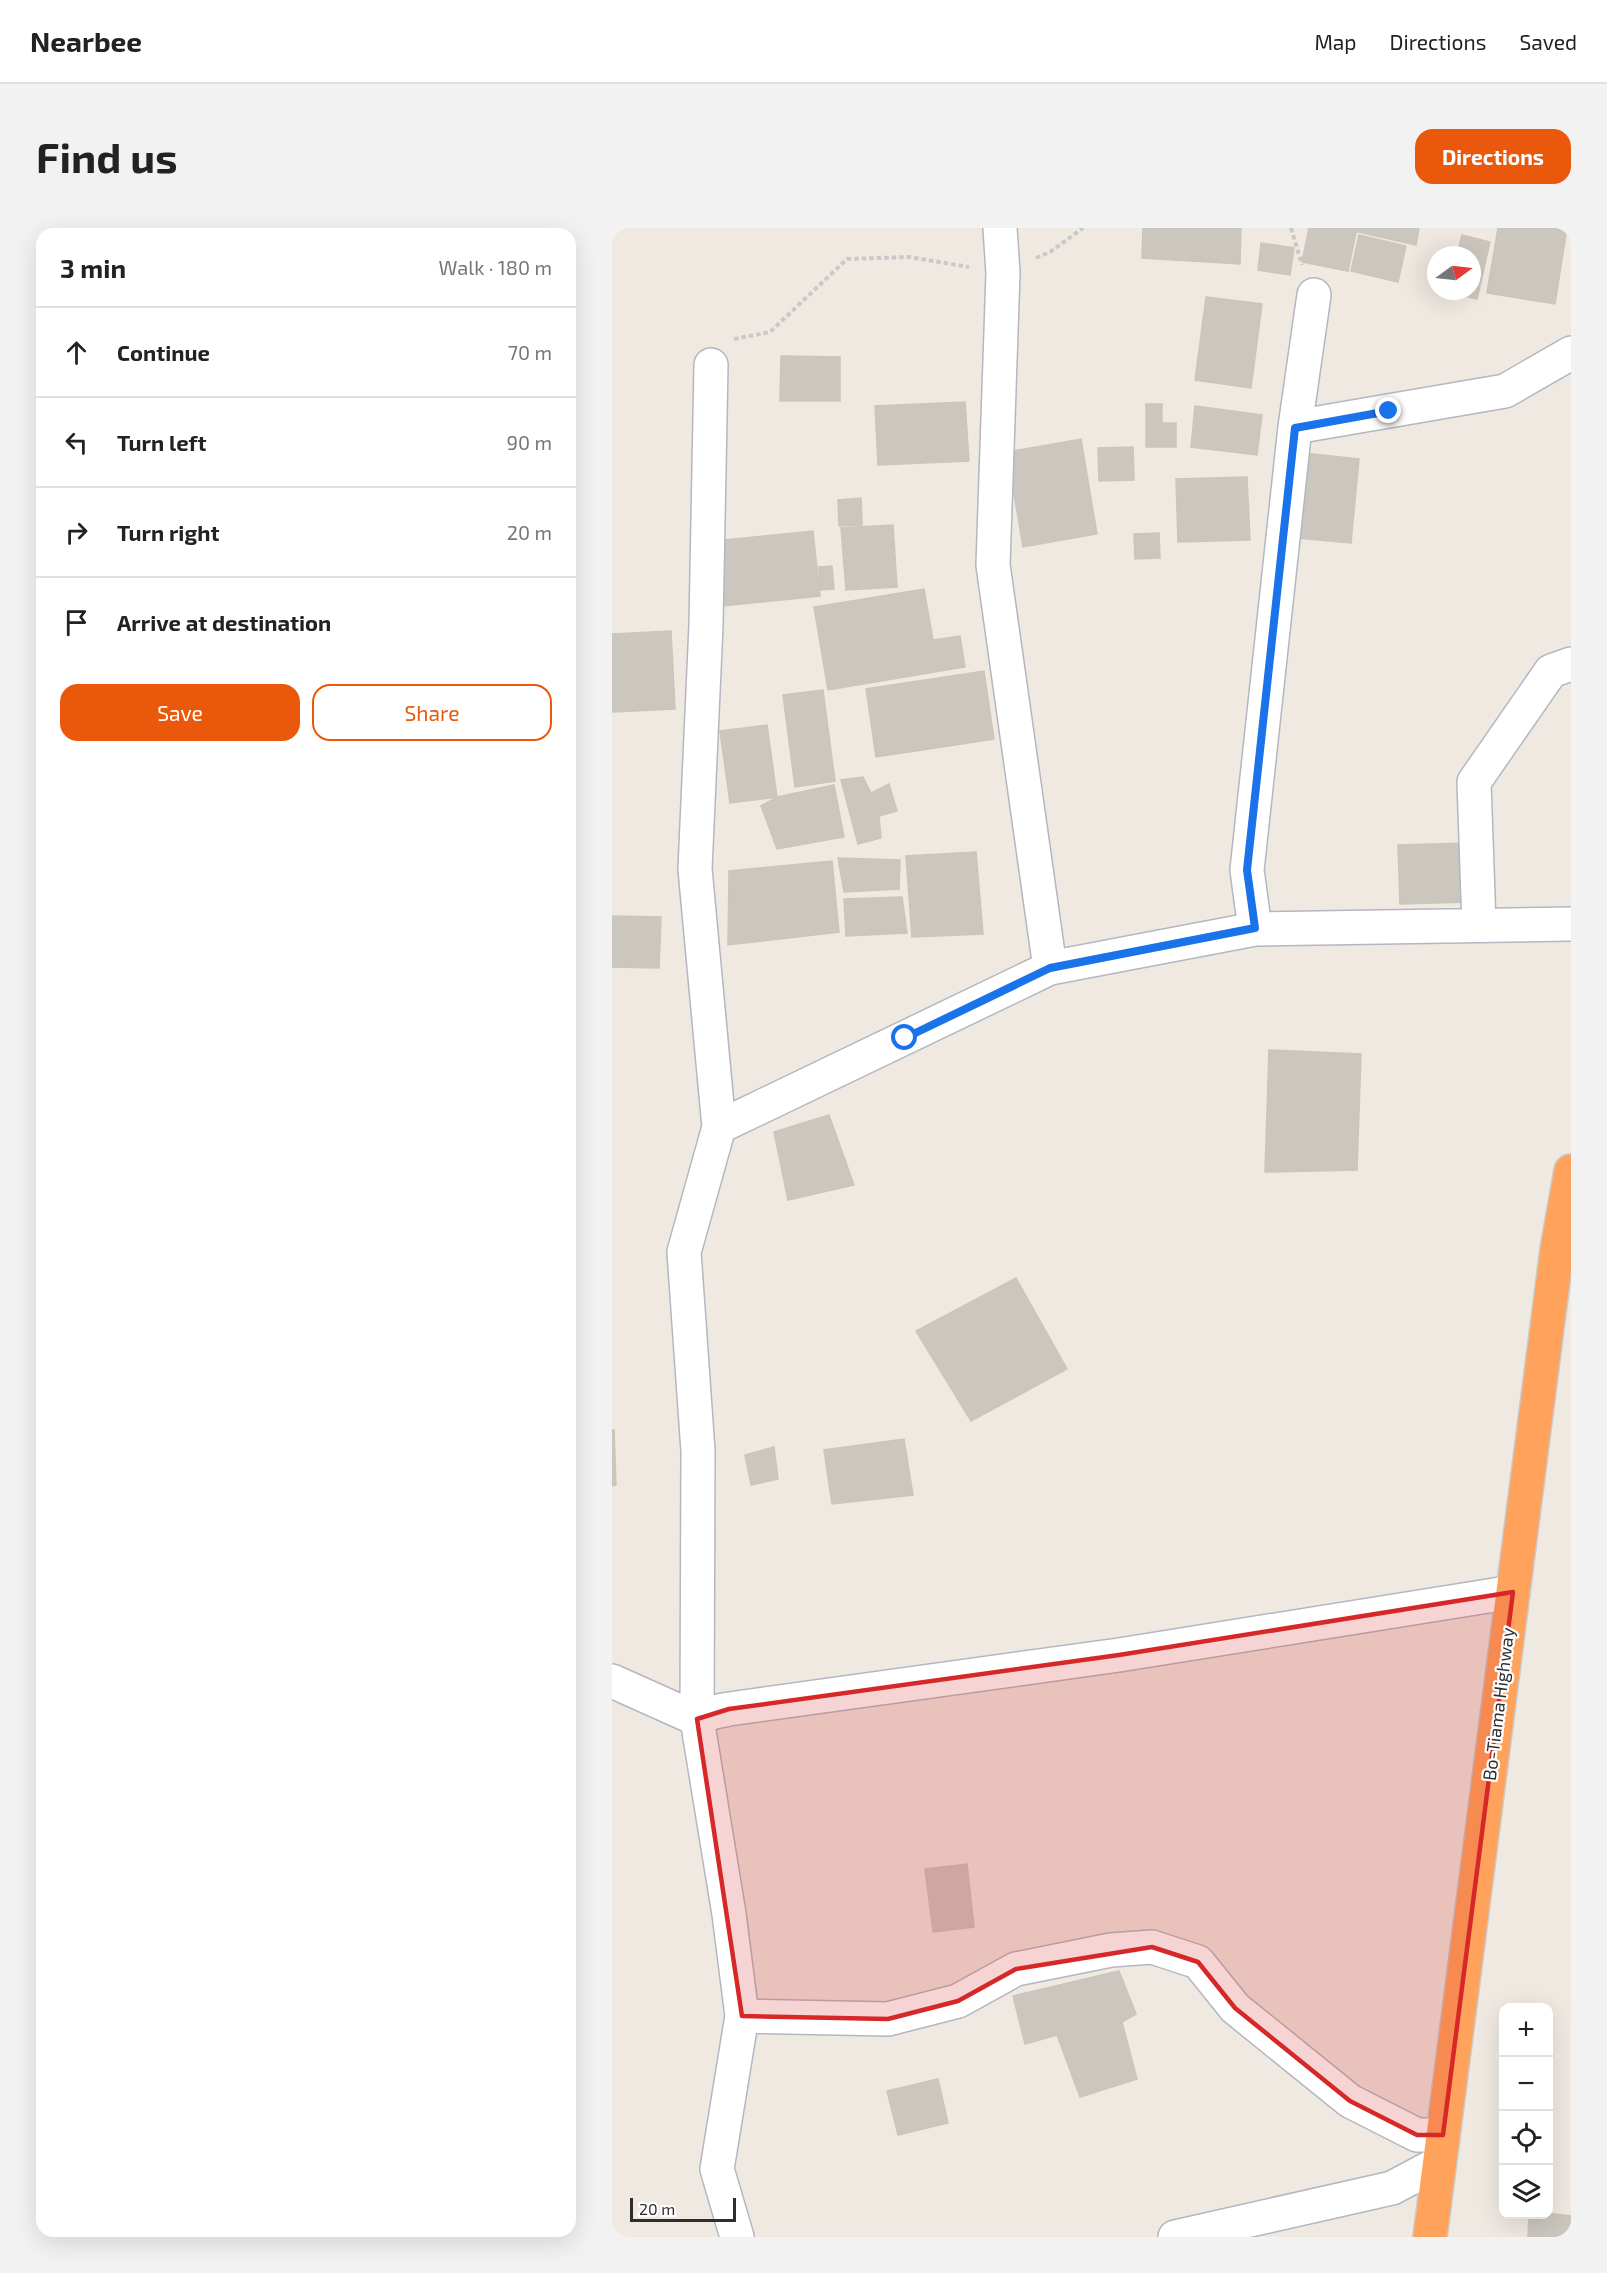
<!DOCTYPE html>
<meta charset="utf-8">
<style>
:root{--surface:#fff;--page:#f2f2f2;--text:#222;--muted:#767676;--line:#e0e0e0;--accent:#ea580c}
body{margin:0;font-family:"Exo 2",sans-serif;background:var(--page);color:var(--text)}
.controls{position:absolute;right:18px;bottom:18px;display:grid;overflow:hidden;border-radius:12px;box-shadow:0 6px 24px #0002}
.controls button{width:54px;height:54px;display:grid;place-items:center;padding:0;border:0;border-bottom:2px solid var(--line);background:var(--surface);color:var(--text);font:30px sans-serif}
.compass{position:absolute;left:815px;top:18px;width:54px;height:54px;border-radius:50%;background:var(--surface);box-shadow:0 6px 24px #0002;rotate:75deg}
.scale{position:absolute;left:18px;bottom:15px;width:106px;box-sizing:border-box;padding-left:6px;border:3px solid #2e2e2e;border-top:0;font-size:16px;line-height:21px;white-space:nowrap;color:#2e2e2e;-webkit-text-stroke:4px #fff;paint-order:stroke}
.stop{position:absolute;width:18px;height:18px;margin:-14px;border:4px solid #1a73e8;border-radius:50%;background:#fff}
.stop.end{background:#1a73e8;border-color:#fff;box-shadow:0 2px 6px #0008}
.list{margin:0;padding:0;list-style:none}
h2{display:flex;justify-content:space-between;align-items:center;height:78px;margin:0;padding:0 24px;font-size:26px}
h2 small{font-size:20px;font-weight:400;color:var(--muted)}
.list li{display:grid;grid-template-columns:39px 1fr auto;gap:18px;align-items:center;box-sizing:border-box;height:90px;padding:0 24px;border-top:2px solid var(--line)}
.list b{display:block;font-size:22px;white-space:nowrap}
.list em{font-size:20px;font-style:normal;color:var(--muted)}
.actions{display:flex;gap:12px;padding:18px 24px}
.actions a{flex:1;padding:14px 0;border:2px solid var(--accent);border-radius:18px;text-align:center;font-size:21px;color:var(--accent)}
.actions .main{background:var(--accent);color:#fff}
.icon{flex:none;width:33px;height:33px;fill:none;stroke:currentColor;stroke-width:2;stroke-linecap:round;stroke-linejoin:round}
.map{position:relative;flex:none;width:959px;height:2009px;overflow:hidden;border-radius:18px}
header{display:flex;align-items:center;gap:36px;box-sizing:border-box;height:84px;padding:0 30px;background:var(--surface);border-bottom:2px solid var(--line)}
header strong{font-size:28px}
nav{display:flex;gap:33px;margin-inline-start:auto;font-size:21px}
.intro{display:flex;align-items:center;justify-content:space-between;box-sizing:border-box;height:144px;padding:0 36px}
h1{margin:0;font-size:42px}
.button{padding:15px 27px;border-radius:18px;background:var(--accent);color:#fff;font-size:21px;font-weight:700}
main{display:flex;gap:36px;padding:0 36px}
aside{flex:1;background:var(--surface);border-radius:18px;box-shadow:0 6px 24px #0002}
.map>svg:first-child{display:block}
.building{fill:#cbc7bf;stroke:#cbc5ba;stroke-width:1.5}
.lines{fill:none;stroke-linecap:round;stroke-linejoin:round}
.minor-casing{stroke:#b4b7c1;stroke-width:36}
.highway-casing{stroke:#c9c9c9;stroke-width:36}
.path{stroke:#c9c9c9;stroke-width:4;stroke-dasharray:4.5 3;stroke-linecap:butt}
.minor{stroke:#fff;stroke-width:33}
.highway{stroke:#ffa35c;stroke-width:33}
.route{stroke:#1a73e8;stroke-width:8}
.marked{fill:#d62828;fill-opacity:0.2;stroke:#d62828;stroke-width:4.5;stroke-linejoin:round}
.labels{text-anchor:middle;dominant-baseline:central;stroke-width:4.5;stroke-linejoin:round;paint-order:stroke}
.street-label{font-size:18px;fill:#2e2e2e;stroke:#fff}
</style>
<header>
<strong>Nearbee</strong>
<nav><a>Map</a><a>Directions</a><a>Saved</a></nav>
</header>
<div class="intro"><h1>Find us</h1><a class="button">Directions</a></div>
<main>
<aside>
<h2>3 min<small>Walk · 180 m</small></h2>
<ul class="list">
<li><svg class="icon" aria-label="ahead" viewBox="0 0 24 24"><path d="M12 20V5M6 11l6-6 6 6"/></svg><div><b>Continue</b></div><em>70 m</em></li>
<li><svg class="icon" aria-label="left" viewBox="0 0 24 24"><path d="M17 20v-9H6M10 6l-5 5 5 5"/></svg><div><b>Turn left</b></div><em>90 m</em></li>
<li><svg class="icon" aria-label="right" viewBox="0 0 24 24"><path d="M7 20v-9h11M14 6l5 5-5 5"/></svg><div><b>Turn right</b></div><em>20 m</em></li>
<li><svg class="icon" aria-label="arrive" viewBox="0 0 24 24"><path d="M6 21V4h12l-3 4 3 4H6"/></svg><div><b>Arrive at destination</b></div></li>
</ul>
<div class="actions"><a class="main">Save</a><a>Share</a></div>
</aside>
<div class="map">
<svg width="959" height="2009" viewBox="0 0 959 2009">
<rect width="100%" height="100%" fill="#efe9e1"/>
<path class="building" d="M531 0H629L628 36 530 30Z
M697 0H745L736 43 690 34Z
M746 0H807L804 17 746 4Z
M886 0H955L943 76 875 65Z
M747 7 794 18 786 54 739 43Z
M850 7 878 14 865 71 836 64 860 63V27H845Z
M649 15 682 20 678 47 646 42Z
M594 69 650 76 639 160 583 152Z
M169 128 228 129V173H168Z
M353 174 357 233 266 237 263 178Z
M534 176H550V195H564V219H534Z
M583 178 650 187 645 227 579 219Z
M469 211 485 306 411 319 395 224Z
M521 219 522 252 487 253 486 220Z
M682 224 747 231 739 315 674 309Z
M635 249 638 312 566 314 564 251Z
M249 270 250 297 227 298 226 272Z
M281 297 285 359 234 362 229 300Z
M201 303 208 368 110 378 103 313Z
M547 305 548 330 523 331 522 306Z
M220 338 222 361 208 362 207 339Z
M312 361 321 412 348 408 353 439 216 462 202 379Z
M59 403 63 481 0 484V406Z
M372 443 382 511 264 529 254 461Z
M211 462 223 553 183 559 171 467Z
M155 497 165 569 118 575 108 503Z
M251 549 259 565 277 556 285 583 267 588 269 610 246 616 229 552Z
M222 557 232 609 165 621 149 578 165 569Z
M857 615 859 674 788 676 786 617Z
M364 624 371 706 300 709 294 628Z
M226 630 288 632 287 661 232 664Z
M220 633 227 704 116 717 117 643Z
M290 669 295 705 234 708 232 671Z
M0 688 49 689 47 740 0 739Z
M657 822 749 826 745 942 653 944Z
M217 887 242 957 176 972 162 904Z
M404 1050 455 1141 359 1193 304 1103Z
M0 1202H2L4 1257 0 1258Z
M292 1211 301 1267 220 1276 212 1222Z
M162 1219 166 1251 139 1257 133 1227Z
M355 1636 362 1699 321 1704 313 1641Z
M507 1743 524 1786 510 1794 525 1851 468 1869 445 1807 413 1816 401 1768Z
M326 1851 336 1895 286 1907 275 1863Z
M936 1985 959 1988V2009H916L917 1986Z"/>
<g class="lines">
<defs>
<path id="minor" d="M388 0 391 45 381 337 438 740
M99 137 94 397 83 641 107 899 438 740 643 701 959 696
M683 199 893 163 959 125
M867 697 862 554 939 443 959 436
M643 701 635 642 683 199 702 67
M0 1453 85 1491 86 1223 72 1024 107 899
M130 1788 276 1791 346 1773 404 1741 499 1722 540 1719 586 1734 623 1780 738 1873 805 1907H831
M125 2009 105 1941 130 1788 117 1686 85 1491 102 1484 117 1481 507 1427 901 1364
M563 2009 780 1960 827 1935"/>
<path id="highway" d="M818 2009 945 1022 959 943"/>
</defs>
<use href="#minor" class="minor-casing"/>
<use href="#highway" class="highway-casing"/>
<path class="path" d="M679 0 690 37
M424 30 438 24 471 0
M122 111 158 104 235 31 297 29 357 39"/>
<use href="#minor" class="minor"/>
<use href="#highway" class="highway"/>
</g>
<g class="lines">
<path class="route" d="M293 810 438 740 643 700 635 642 683 200 777 183"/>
</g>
<path class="marked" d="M901 1364 831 1907H805L738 1873 623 1780 586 1734 540 1719 404 1741 346 1773 276 1791 130 1788 85 1491 117 1481 507 1427Z"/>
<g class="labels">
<g class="street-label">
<text transform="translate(886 1476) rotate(-83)">Bo-Tiama Highway</text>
</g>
</g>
</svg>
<div class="controls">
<button>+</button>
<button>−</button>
<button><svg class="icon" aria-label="locate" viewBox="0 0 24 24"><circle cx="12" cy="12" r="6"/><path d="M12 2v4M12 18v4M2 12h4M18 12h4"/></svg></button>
<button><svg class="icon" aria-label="layers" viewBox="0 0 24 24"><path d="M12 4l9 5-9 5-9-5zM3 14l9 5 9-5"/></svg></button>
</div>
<svg class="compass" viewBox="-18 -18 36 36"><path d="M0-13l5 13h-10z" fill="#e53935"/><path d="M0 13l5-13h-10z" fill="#767676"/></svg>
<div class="scale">20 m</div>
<div class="stop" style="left:293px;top:810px"></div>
<div class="stop end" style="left:777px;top:183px"></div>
</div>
</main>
